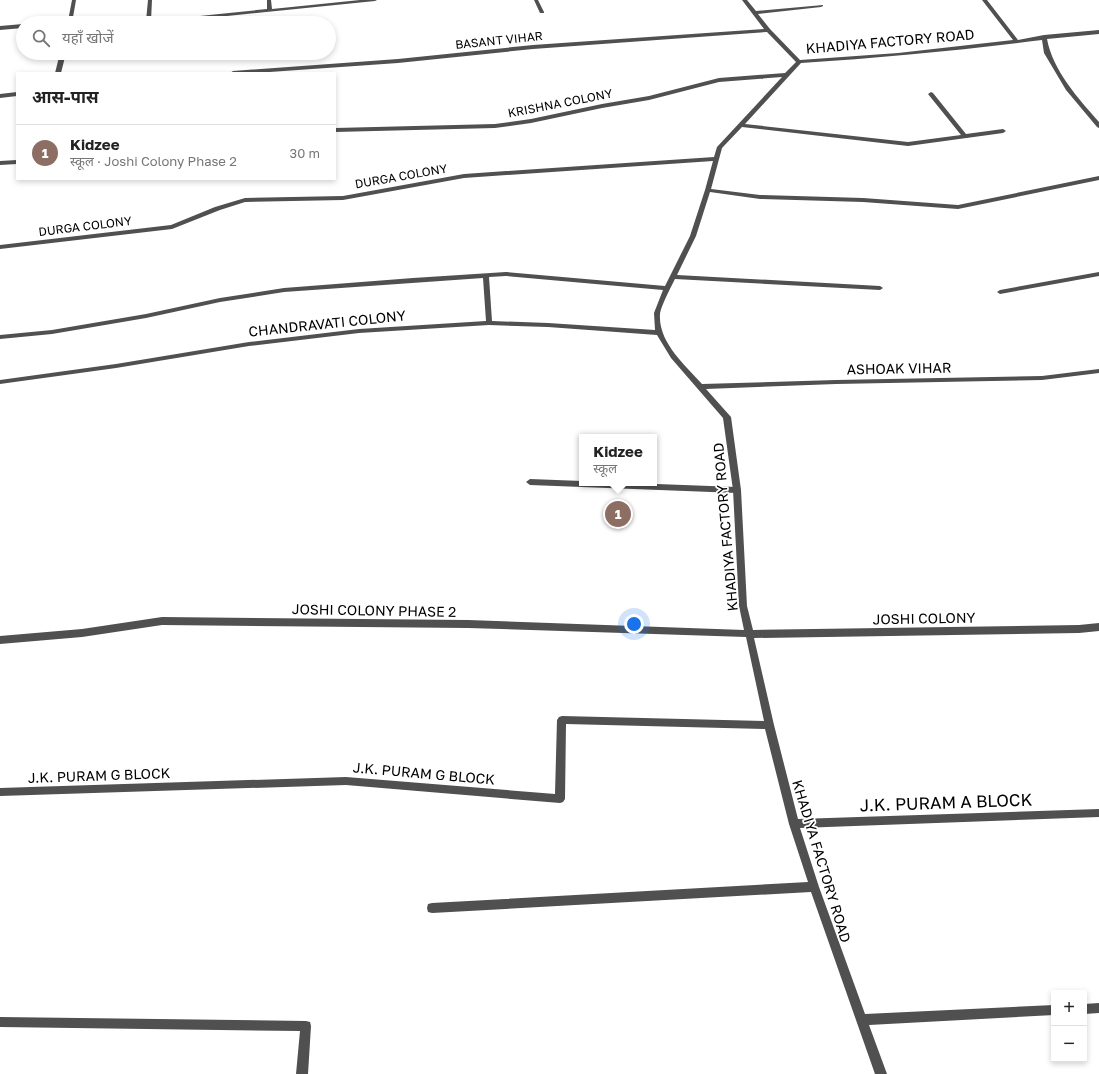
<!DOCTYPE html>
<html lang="hi">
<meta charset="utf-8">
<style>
:root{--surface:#fff;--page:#f2f2f2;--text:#222;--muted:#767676;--line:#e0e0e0;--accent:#2563eb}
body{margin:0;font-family:"Golos Text","Noto Sans Devanagari",sans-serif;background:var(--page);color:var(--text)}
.controls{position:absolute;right:12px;bottom:12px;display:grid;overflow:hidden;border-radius:0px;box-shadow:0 2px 6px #0003}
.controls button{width:36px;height:36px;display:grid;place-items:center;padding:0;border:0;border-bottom:1px solid var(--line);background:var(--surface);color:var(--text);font:20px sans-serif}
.you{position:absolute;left:634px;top:624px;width:14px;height:14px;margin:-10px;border:3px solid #fff;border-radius:50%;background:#1a73e8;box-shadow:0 0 0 6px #1a73e833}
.badge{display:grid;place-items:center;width:26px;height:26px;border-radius:50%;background:var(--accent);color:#fff;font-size:13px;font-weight:700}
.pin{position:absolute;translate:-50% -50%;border:2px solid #fff;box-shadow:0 1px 4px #0006}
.popup{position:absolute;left:579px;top:434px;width:78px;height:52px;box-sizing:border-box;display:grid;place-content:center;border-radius:0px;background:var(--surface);filter:drop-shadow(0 1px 3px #0005);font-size:13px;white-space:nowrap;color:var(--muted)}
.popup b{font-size:15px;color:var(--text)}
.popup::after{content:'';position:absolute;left:50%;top:100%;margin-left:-8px;border:8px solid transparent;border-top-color:var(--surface)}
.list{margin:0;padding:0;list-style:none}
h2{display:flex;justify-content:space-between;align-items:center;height:52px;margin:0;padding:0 16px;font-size:17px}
h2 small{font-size:13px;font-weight:400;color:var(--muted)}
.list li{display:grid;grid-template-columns:26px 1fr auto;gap:12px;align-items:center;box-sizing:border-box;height:56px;padding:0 16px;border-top:1px solid var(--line)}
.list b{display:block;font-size:15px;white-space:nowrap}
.list p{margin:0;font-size:13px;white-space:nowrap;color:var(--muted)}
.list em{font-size:13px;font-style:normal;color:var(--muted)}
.icon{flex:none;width:22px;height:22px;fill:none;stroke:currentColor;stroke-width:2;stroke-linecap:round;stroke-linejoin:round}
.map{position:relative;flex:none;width:1099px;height:1074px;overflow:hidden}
.search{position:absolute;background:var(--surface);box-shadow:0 2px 6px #0003;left:16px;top:16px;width:320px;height:44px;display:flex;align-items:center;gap:10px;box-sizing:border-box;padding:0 14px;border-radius:22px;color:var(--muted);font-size:15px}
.panel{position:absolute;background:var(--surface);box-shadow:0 2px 6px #0003;left:16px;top:72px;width:320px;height:108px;border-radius:0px}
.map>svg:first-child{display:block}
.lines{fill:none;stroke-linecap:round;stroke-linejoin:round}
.lane{fill:#505050;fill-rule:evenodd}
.street{fill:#505050;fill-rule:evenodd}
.labels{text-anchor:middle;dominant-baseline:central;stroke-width:3.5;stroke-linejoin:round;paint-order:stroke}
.far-street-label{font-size:12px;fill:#000;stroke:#fff}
.street-label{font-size:14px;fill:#000;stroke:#fff}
.near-street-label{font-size:17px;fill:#000;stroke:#fff}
</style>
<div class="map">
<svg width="1099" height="1074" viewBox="0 0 1099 1074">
<rect width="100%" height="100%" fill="#fff"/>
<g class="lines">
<path class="lane" d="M530 479 582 481V483H630L737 487 741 490 737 493 530 485 526 482Z"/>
<path class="street" d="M72 0H76L72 23H60L68 21Z
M148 0H152L151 21 267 9V0H271L272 9 360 0H377L375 1 159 23H142L146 21Z
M534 0H538L544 12V13H540Z
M742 0H747L756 11 823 5V6L821 7 758 14 770 29 800 60 898 53 1013 40 982 0H987L1018 40 1044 35 1099 30V34L1047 39C1053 71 1078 98 1099 122V128L1097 127 1066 90 1044 53 1042 40C962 50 881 58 801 63L745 124 908 142 961 135 928 94 931 92 933 93 966 134 1003 129 1006 131 1003 133 908 146 742 127 722 148 711 189 760 195 863 198 958 205 1099 176V180L958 209 863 202 760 199 710 192 696 236 677 275 880 286 883 288 880 290 675 279C671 287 661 306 660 314 658 342 685 365 702 384L836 380 1042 376 1099 369V373L1042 380 836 384 706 389 731 417 741 490 747 606 753 630 1079 625 1099 623V631L1079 633 754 638 774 725 798 819 1099 809V817L800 828 819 887 865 1014 1054 1005V1015L869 1025 887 1074H875L811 892 432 913 428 912 427 908 428 904 432 903 808 882 789 824 765 729 566 724 565 799 563 802 560 803 346 785 0 796V788L346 777 555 794 557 720 559 717 562 716 764 721 746 637 468 628 162 625 82 637 0 644V636L82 629 162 617 468 620 744 630 739 606 733 490 723 418 671 358 657 335 548 327 489 325 359 333 249 346 116 368 0 384V380L116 364 249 342 359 329 486 321 483 278 284 292 220 302 146 318 52 334 0 339V335L52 330 146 314 220 298 284 288 413 278 506 272 665 286 690 236 705 190 713 161 464 178 343 200 245 202 220 210 172 229 0 249V245L171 225 215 207 245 198 343 196 464 174 714 157 717 147 782 77 719 82 649 100 602 108 531 123 495 128 335 132V128L495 124 531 119 602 104 649 96 719 78 785 73 796 62 767 32 533 49 398 63 255 73H230L233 71 398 59 533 45 764 29ZM506 276 663 290 654 313 655 330 548 323 492 321 489 277Z
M23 24V28L0 30V26Z
M60 53H66L61 73H55Z
M17 92V96L0 98V94Z
M17 160V164L0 165V161Z
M1099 272V276L1000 294 997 292 1000 290Z
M1099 1003V1013L1084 1014V1004Z
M0 1017 306 1021 310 1022 311 1026 308 1074H296L300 1031 0 1027Z"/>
</g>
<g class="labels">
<g class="far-street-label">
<text transform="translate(499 40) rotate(-6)">BASANT VIHAR</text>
<text transform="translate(560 103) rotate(-11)">KRISHNA COLONY</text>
<text transform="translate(401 176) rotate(-10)">DURGA COLONY</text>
<text transform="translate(85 226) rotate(-7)">DURGA COLONY</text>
</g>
<g class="street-label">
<text transform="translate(890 41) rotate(-5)">KHADIYA FACTORY ROAD</text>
<text transform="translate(327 323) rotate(-6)">CHANDRAVATI COLONY</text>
<text transform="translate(899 368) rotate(-1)">ASHOAK VIHAR</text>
<text transform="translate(725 527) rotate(-95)">KHADIYA FACTORY ROAD</text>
<text transform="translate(374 610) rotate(1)">JOSHI COLONY PHASE 2</text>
<text transform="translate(924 618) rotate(-1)">JOSHI COLONY</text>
<text transform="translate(424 773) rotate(5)">J.K. PURAM G BLOCK</text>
<text transform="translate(99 775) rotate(-2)">J.K. PURAM G BLOCK</text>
<text transform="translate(822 861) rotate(73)">KHADIYA FACTORY ROAD</text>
</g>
<g class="near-street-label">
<text transform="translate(946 802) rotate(-2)">J.K. PURAM A BLOCK</text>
</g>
</g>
</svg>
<div class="controls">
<button>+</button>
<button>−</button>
</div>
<div class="you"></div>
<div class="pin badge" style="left:618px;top:514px;background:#8d6e63">1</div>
<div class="popup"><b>Kidzee</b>स्कूल</div>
<div class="search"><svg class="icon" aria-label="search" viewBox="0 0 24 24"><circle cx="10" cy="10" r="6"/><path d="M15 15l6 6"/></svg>यहाँ खोजें</div>
<section class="panel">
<h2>आस-पास<small></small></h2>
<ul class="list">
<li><span class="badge" style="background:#8d6e63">1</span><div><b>Kidzee</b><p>स्कूल · Joshi Colony Phase 2</p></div><em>30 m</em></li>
</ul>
</section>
</div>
